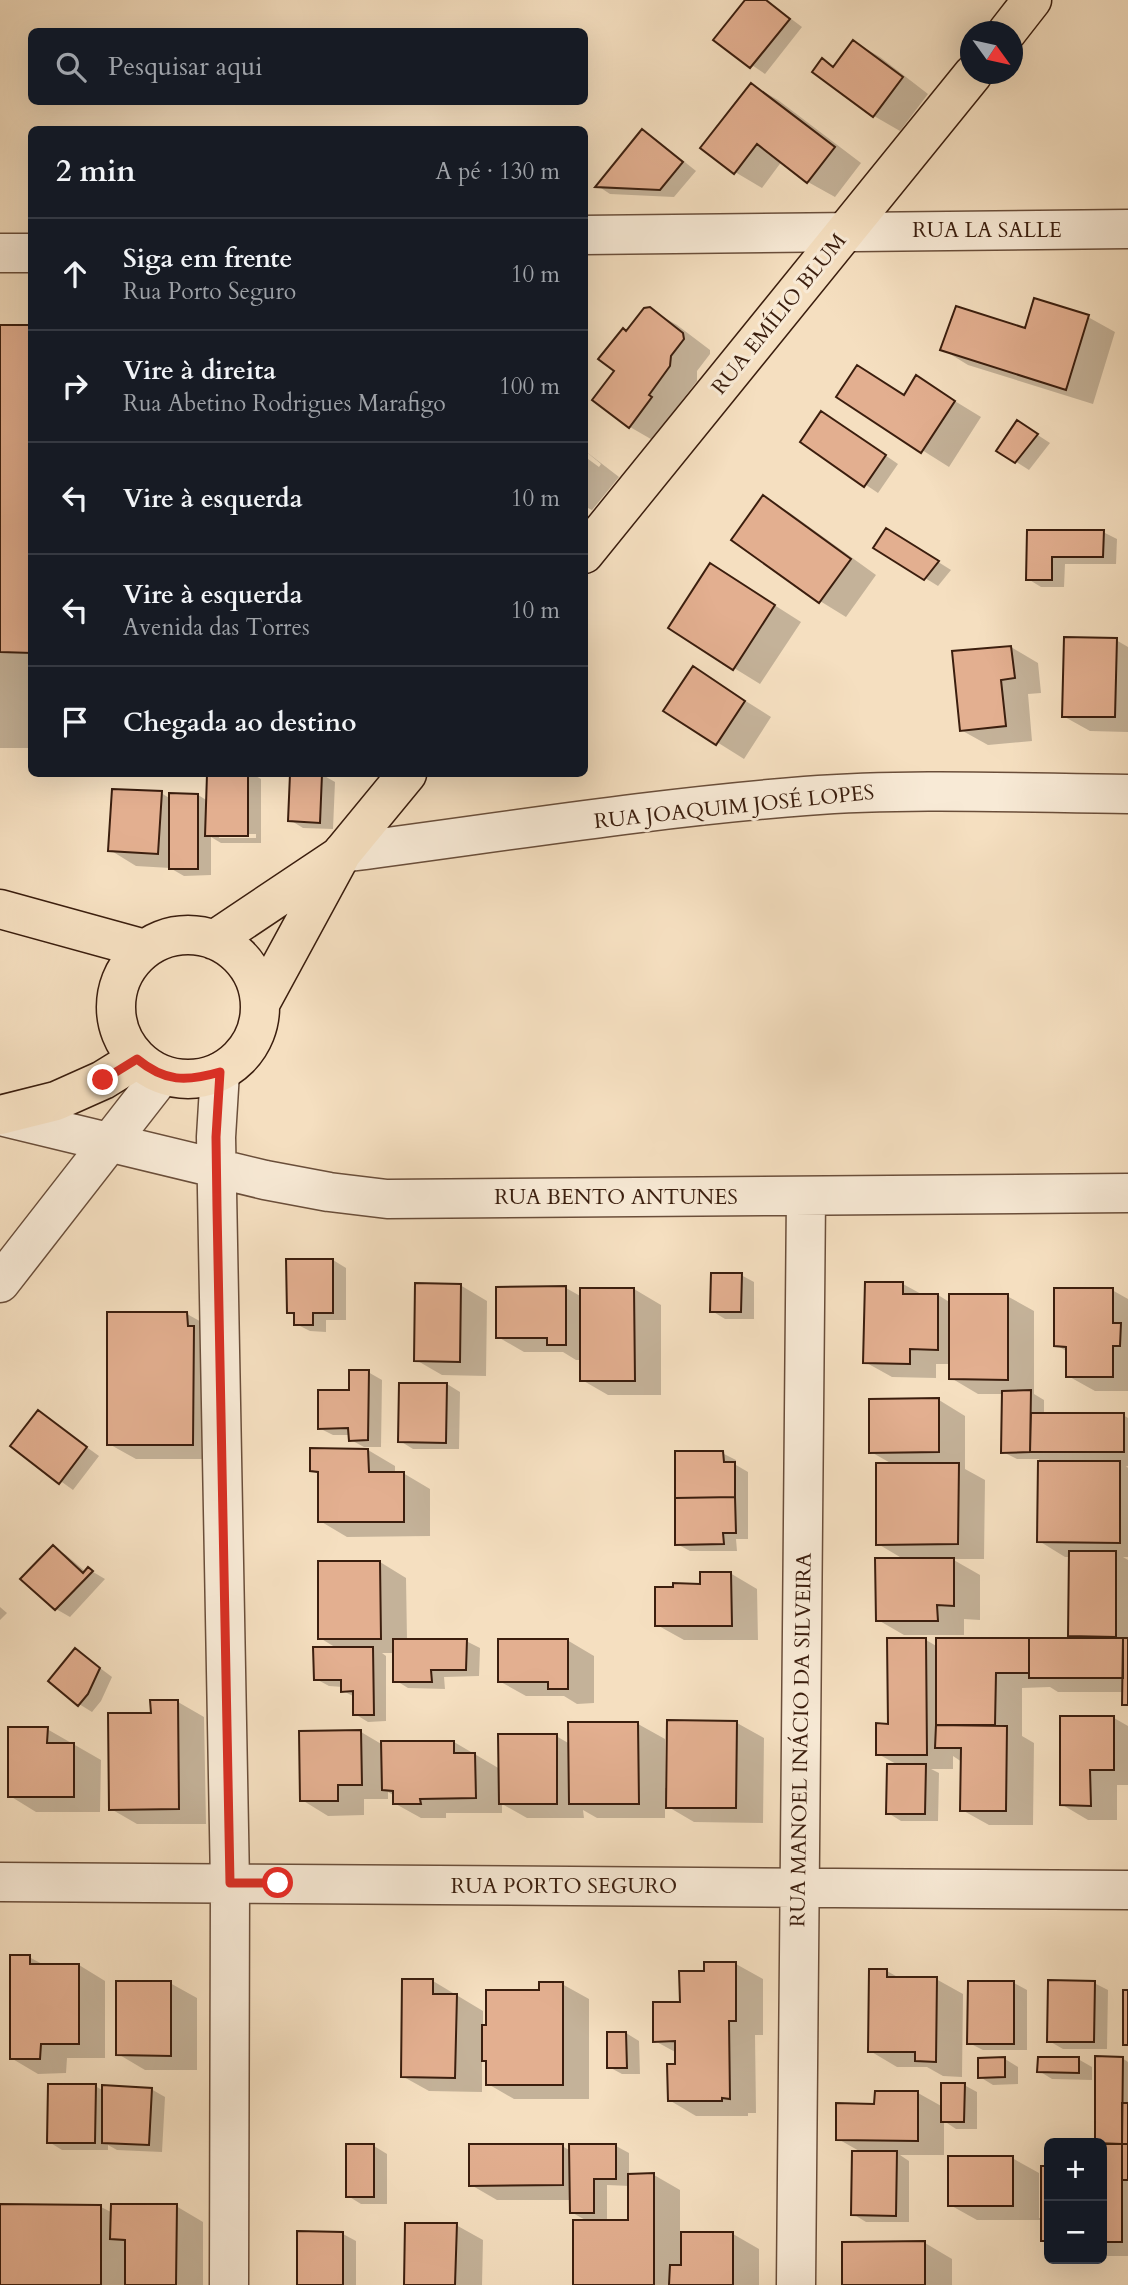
<!DOCTYPE html>
<html lang="pt">
<meta charset="utf-8">
<style>
:root{--surface:#171b24;--page:#20242c;--text:#f1f3f6;--muted:#9ea1a6;--line:#363941}
body{margin:0;font-family:Cardo,serif;background:var(--page);color:var(--text)}
.controls{position:absolute;right:21px;bottom:21px;display:grid;overflow:hidden;border-radius:10px;box-shadow:0 7px 28px #0002}
.controls button{width:63px;height:63px;display:grid;place-items:center;padding:0;border:0;border-bottom:2px solid var(--line);background:var(--surface);color:var(--text);font:35px sans-serif}
.compass{position:absolute;left:960px;top:21px;width:63px;height:63px;border-radius:50%;background:var(--surface);box-shadow:0 7px 28px #0002;rotate:123deg}
.stop{position:absolute;width:21px;height:21px;margin:-16px;border:5px solid #d93025;border-radius:50%;background:#fff}
.stop.end{background:#d93025;border-color:#fff;box-shadow:0 2px 7px #0008}
.list{margin:0;padding:0;list-style:none}
h2{display:flex;justify-content:space-between;align-items:center;height:91px;margin:0;padding:0 28px;font-size:30px}
h2 small{font-size:23px;font-weight:400;color:var(--muted)}
.list li{display:grid;grid-template-columns:46px 1fr auto;gap:21px;align-items:center;box-sizing:border-box;height:112px;padding:0 28px;border-top:2px solid var(--line)}
.list b{display:block;font-size:26px;white-space:nowrap}
.list p{margin:0;font-size:23px;white-space:nowrap;color:var(--muted)}
.list em{font-size:23px;font-style:normal;color:var(--muted)}
.icon{flex:none;width:38px;height:38px;fill:none;stroke:currentColor;stroke-width:2;stroke-linecap:round;stroke-linejoin:round}
.map{position:relative;flex:none;width:1128px;height:2285px;overflow:hidden}
.search{position:absolute;background:var(--surface);box-shadow:0 7px 28px #0002;left:28px;top:28px;width:560px;height:77px;display:flex;align-items:center;gap:18px;box-sizing:border-box;padding:0 24px;border-radius:10px;color:var(--muted);font-size:26px}
.panel{position:absolute;background:var(--surface);box-shadow:0 7px 28px #0002;left:28px;top:126px;width:560px;height:651px;border-radius:10px}
.map>svg:first-child{display:block}
.shadow{fill:#0003;fill-rule:evenodd}
.building{fill:#e3af90;stroke:#3b1e0e;stroke-width:2}
.lines{fill:none;stroke-linecap:round;stroke-linejoin:round}
.minor-casing{stroke:#6a4e3a;stroke-width:41}
.major-casing{stroke:#3b1e0e;stroke-width:41}
.minor{stroke:#f8ead6;stroke-width:38}
.major{stroke:#f5dfc0;stroke-width:38}
.route{stroke:#d93025;stroke-width:9}
.labels{text-anchor:middle;dominant-baseline:central;stroke-width:6;stroke-linejoin:round;paint-order:stroke}
.street-label{font-size:21px;fill:#3b1e0e;stroke:#f8ead6}
</style>
<div class="map">
<svg width="1128" height="2285" viewBox="0 0 1128 2285">
<rect width="100%" height="100%" fill="#f5dfc0"/>
<filter id="stains"><feTurbulence type="fractalNoise" baseFrequency=".00286" numOctaves="4"/><feColorMatrix values="0 0 0 0 .2 0 0 0 0 .09 0 0 0 0 .02 0 0 0 .5 -.17"/></filter>
<radialGradient id="worn" r=".72"><stop offset=".6" stop-color="#630" stop-opacity="0"/><stop offset="1" stop-color="#630" stop-opacity=".3"/></radialGradient>
<path class="shadow" d="M747 0H766L802 27 765 74 715 40Z
M854 42 880 57 928 94 900 131 874 116 822 60 834 67Z
M752 85 778 100 861 163 835 197 808 182 782 161 762 188 735 172Z
M643 131 656 139 696 171 674 197 610 194 598 186Z
M649 309 677 325 710 350V354L697 371V381L674 411 678 413 656 442 630 427 617 371 627 333Z
M1088 317 1115 332 1093 404 968 365 942 349Z
M0 327H32V748H0Z
M858 367 910 401 917 378 981 417 949 467 838 397Z
M835 421 898 464 878 493 802 442Z
M1030 430 1050 443 1029 470 999 451Z
M584 450 619 477 592 510 586 507 584 509V456L599 467 601 464Z
M764 498 790 513 876 575 846 617 820 601Z
M1029 531 1103 532 1117 539 1116 564H1065L1064 587H1041L1028 579Z
M900 538 951 570 938 586 925 578Z
M711 565 801 622 760 684 734 668Z
M1116 640 1128 647V732L1090 731 1063 716Z
M1011 647 1038 663 1041 693 1028 694 1032 741 988 745 961 730Z
M693 668 771 717 744 759 666 710Z
M208 774H252L261 779V843H221L211 837V875L184 876 170 868 136 866 110 850 161 793 171 799 198 795 208 801ZM219 834H256V838H219Z
M292 774H321L335 782 333 829 303 828 290 820Z
M333 1260 346 1268V1320H326V1332L310 1331 296 1324V1316L288 1312Z
M741 1275 754 1282V1319H725L712 1311Z
M903 1284 923 1295H938L951 1303 1007 1296 1034 1311V1394L1044 1400V1415H1123L1128 1418V1466H1126L1128 1468V1557H1123L1128 1560V1706L1124 1704V1692H1058L1050 1687 1022 1688V1736L1034 1743 1033 1825H989L962 1810V1762L953 1756V1769H931L939 1773 938 1821H901L888 1813 898 1765 878 1754 926 1640 938 1647 1079 1640 1070 1635 1071 1557H1065L1039 1541V1459H1017L1003 1452V1394H978L951 1378V1364H936V1378L892 1377 865 1362Z
M460 1285 487 1301 486 1376 442 1375 416 1360Z
M566 1288 582 1297 634 1289 661 1305V1395H608L582 1380V1360H576L563 1352H524L498 1337Z
M1112 1290 1128 1299V1391H1095L1068 1376V1352L1056 1345Z
M187 1314 214 1329 219 1459H136L109 1444Z
M368 1372 382 1380 381 1447H364L351 1440 350 1435H333L319 1428Z
M447 1384 460 1392 459 1449H413L400 1441Z
M939 1400 965 1416V1469L985 1480 984 1559H952L980 1575V1620L964 1619V1635H904L878 1620 905 1560 878 1544 894 1465 871 1452Z
M38 1412 99 1456 73 1490 12 1446Z
M368 1450 395 1466V1473H403L430 1489V1536L347 1537 320 1521V1475L312 1470Z
M722 1453 736 1460V1465L748 1472V1539H736L737 1551H690L677 1544Z
M53 1547 66 1555 86 1572 88 1569 105 1579 70 1617 56 1609 23 1579Z
M380 1562 406 1578 407 1640 466 1641 480 1648 479 1676 444 1677 445 1689 408 1688 395 1680V1653H382L386 1656V1721L368 1722 355 1714V1697L343 1691V1687L329 1686 316 1679 338 1649 320 1638Z
M730 1573 757 1589 758 1640H684L657 1625 702 1586Z
M0 1607 7 1613 0 1620Z
M567 1640 594 1656V1703L577 1704 564 1696H526L499 1681Z
M76 1650 112 1677 101 1701 92 1712 79 1704Z
M178 1702 204 1717 206 1824H137L111 1809 152 1714Z
M1114 1718 1128 1726V1785H1117V1820H1088L1061 1804Z
M669 1722 737 1723 764 1738 763 1823 694 1822 665 1805V1818H597L583 1810 584 1818H527L502 1804V1813H446V1818H421L394 1803 395 1796 388 1792V1799H364V1815L328 1816 302 1800 361 1732 383 1745 454 1742 500 1769 556 1736 570 1744 638 1724 665 1739V1788H668Z
M47 1729 101 1760 100 1812H36L10 1796Z
M29 1957 44 1965H79L105 1981V2058H67L66 2073 38 2074 11 2058Z
M736 1964 763 1979V2035H755L756 2113H748V2116H696L669 2100 677 2066V2053L655 2041 706 1972Z
M871 1970 887 1971 901 1979H936L963 1994 962 2077 943 2076 927 2067H897L870 2051Z
M433 1981 483 2011V2026H488L562 1984 589 1999V2099H514L488 2084V2063L482 2059V2092L429 2091 402 2076Z
M170 1983 197 1998V2070H145L118 2054Z
M1014 1983 1027 1990V2050H983L969 2043Z
M1094 1983 1108 1990 1107 2049H1063L1049 2041Z
M626 2033 639 2041 640 2074H622L609 2067Z
M1097 2058H1122L1128 2062V2256H1102V2143H1097Z
M1005 2059 1018 2067V2084L993 2085 980 2077Z
M1078 2059 1092 2067V2080L1052 2079 1039 2071Z
M964 2085 977 2092V2129H956L944 2121V2155H900L909 2161V2222H866L853 2214 861 2152 838 2139 876 2105 918 2093 943 2107Z
M95 2086 104 2091 151 2089 165 2097 162 2152 117 2150 108 2145V2150H62L49 2142Z
M374 2146 387 2154V2204H361L348 2196Z
M562 2146 571 2151 616 2146 629 2153V2175H654L680 2190V2233L733 2234 759 2249V2285H575L589 2222 571 2212V2200H497L471 2185ZM607 2185 630 2186 629 2222H607Z
M1012 2158 1039 2173V2218H1043V2168H1049V2244L1043 2240V2220H977L950 2205Z
M0 2206 101 2207 113 2213 176 2206 203 2222V2285H0Z
M456 2225 483 2240 482 2285H406Z
M343 2234 356 2241V2285H298Z
M925 2243 952 2259V2285H844Z"/>
<path class="building" d="M745 0H766L790 19 750 68 713 40Z
M853 40 903 77 873 117 812 72 822 58 833 67Z
M751 83 835 147 807 183 757 144 734 174 700 148Z
M642 129 683 162 660 190 595 187Z
M1034 298 1089 315 1066 390 940 350 956 306 1025 328Z
M650 307 683 333 684 339 671 356 670 366 649 395 652 397 629 428 592 400 614 371 598 359 623 328 626 331 644 308Z
M0 325H32V653L0 652Z
M857 365 904 395 916 375 955 401 921 453 836 397Z
M821 411 886 455 864 487 800 442Z
M1017 420 1038 434 1015 463 996 451Z
M763 495 851 559 819 603 731 540Z
M886 528 939 561 924 580 873 548Z
M1027 530H1104L1103 557H1052V580H1026Z
M710 563 775 605 733 670 668 628Z
M1064 637 1117 638 1115 717H1062Z
M1011 646 1015 678 1001 680 1006 726 960 731 952 651Z
M693 666 745 701 716 745 663 711Z
M207 774H248V836H205Z
M290 774H322L320 823 288 821Z
M112 789 162 791 158 854 108 851Z
M169 793 198 794V869H169Z
M286 1259H333V1313H313V1325H294V1313H287Z
M711 1273H742L741 1312H710Z
M865 1282H903V1294H938V1350L910 1349V1364L863 1363Z
M415 1283 461 1284 460 1362 414 1361Z
M566 1286V1345H547V1338H496V1287Z
M580 1288H634L635 1381H580Z
M1054 1288H1113V1323H1121L1120 1346H1113V1377H1066V1347L1054 1346Z
M949 1294H1008V1380L949 1379Z
M107 1312H187L188 1326H194L193 1445H107Z
M349 1370H369L368 1440 349 1441 348 1428 318 1429V1390H349Z
M399 1383H447L446 1443 398 1442Z
M1031 1390 1030 1452 1001 1453 1002 1391Z
M939 1398V1452L869 1453V1399Z
M38 1410 87 1447 59 1484 10 1446Z
M1031 1413H1124V1452H1030Z
M310 1448 368 1449 369 1472H404V1522H318V1472L310 1471Z
M675 1451H723L724 1462H735V1497L675 1498Z
M1038 1461H1120V1543L1037 1542Z
M876 1463H959L958 1544 876 1545Z
M735 1497 736 1533H723L724 1544 675 1545V1498Z
M53 1545 83 1573 88 1567 93 1571 55 1610 20 1579Z
M1069 1551H1116V1637L1068 1636Z
M875 1558H954V1606L937 1605 938 1621H876Z
M318 1561H380L381 1639H318Z
M700 1572H731L732 1626H655V1587H673V1583L700 1584Z
M887 1638H926L927 1755H876V1723L888 1724Z
M936 1638H1029V1673H996L995 1725H936Z
M1029 1638H1123V1678H1029Z
M1123 1638H1128V1705H1122Z
M393 1639H467L466 1670H431L432 1682H393Z
M498 1639H568V1689H548V1682H498Z
M313 1647H373L374 1715H353V1691L341 1692V1680H314Z
M75 1648 100 1668 88 1694 78 1706 48 1681Z
M150 1700H178L179 1809 109 1810 108 1713H151Z
M1060 1716H1114V1770H1090L1091 1806 1060 1805Z
M667 1720 737 1721 736 1808H666Z
M568 1722H638L639 1804H569Z
M936 1725 1007 1726 1006 1811H960L961 1748H935Z
M8 1727H48L47 1743H74V1797H8Z
M361 1730 362 1785H338V1801H300L299 1731Z
M498 1734H557V1804H499Z
M381 1741H454V1753H475L476 1798 420 1799 421 1804H393V1791L382 1790Z
M887 1764H926L925 1814H886Z
M10 1955H30V1964H79V2044H41L40 2059H10Z
M704 1962H736V2021H729L730 2099 722 2098V2101H668L667 2064H675V2041L653 2042V2002H680L679 1971H704Z
M869 1969H887V1977H937L936 2062 915 2061V2052H868Z
M402 1979H433V1994H457L455 2078 401 2077Z
M1048 1980 1095 1981 1094 2042H1047Z
M116 1981H171V2056L116 2055Z
M968 1981H1014V2044H967Z
M539 1982H563V2085H486V2061H482V2025H486V1990H539Z
M1123 1990H1128V2045H1123Z
M607 2032H626L627 2068H607Z
M1095 2056 1123 2057 1122 2144 1095 2143Z
M1005 2057V2077L978 2078V2058Z
M1038 2057H1079V2073L1037 2072Z
M941 2083H965L964 2122H941Z
M48 2084H96L95 2143H47Z
M102 2085 152 2088 149 2145 102 2143Z
M875 2091H918V2141L836 2140V2103L874 2104Z
M1122 2103H1128V2144H1122Z
M346 2144H374V2197H346Z
M469 2144H563V2185L469 2186Z
M569 2144H616V2179H594V2213H570Z
M1102 2144H1122V2242H1102Z
M1122 2144H1128V2180H1122Z
M852 2151H897L896 2216 851 2215Z
M948 2156H1013V2206H948Z
M1041 2166H1049V2241H1041Z
M654 2173V2285H573V2220H628V2174Z
M0 2204 101 2205V2285H0Z
M111 2204H177L176 2285H125V2240L110 2239Z
M405 2223H457L455 2285H404Z
M297 2231 343 2232V2285H297Z
M681 2232H733V2285H669L670 2265H681Z
M925 2241V2285H842V2242Z"/>
<g class="lines">
<defs>
<path id="minor" d="M584 235 1128 229
M0 253H32
M342 853C496 833 650 808 805 796 912 788 1021 793 1128 794
M220 1072 216 1137 230 1883 229 2285
M0 1116 265 1180 329 1192 387 1199 1128 1193
M0 1283 162 1075
M0 1882 1128 1890
M796 2285 806 1196"/>
<path id="major" d="M1007 32 1032 0
M584 554 973 74
M0 909 145 949
M116 1007a72 72 0 1 1 144 0a72 72 0 1 1-144 0Z
M214 940 338 857
M260 1004 342 853 407 774
M0 1115 56 1101 103 1080 137 1059"/>
</defs>
<use href="#minor" class="minor-casing"/>
<use href="#major" class="major-casing"/>
<use href="#minor" class="minor"/>
<use href="#major" class="major"/>
</g>
<g class="lines">
<path class="route" d="M103 1080 137 1059C165 1082 186 1082 220 1072L216 1137 217 1208 230 1883H278"/>
</g>
<g class="labels">
<g class="street-label">
<text x="987" y="230">RUA LA SALLE</text>
<text transform="translate(779 314) rotate(-51)">RUA EMÍLIO BLUM</text>
<text transform="translate(734 807) rotate(-6)">RUA JOAQUIM JOSÉ LOPES</text>
<text x="616" y="1197">RUA BENTO ANTUNES</text>
<text transform="translate(801 1740) rotate(-89)">RUA MANOEL INÁCIO DA SILVEIRA</text>
<text x="564" y="1886">RUA PORTO SEGURO</text>
</g>
</g>
<rect width="100%" height="100%" filter="url(#stains)"/>
<rect width="100%" height="100%" fill="url(#worn)"/>
</svg>
<div class="controls">
<button>+</button>
<button>−</button>
</div>
<svg class="compass" viewBox="-18 -18 36 36"><path d="M0-13l5 13h-10z" fill="#e53935"/><path d="M0 13l5-13h-10z" fill="#9ea1a6"/></svg>
<div class="stop" style="left:278px;top:1883px"></div>
<div class="stop end" style="left:103px;top:1080px"></div>
<div class="search"><svg class="icon" aria-label="search" viewBox="0 0 24 24"><circle cx="10" cy="10" r="6"/><path d="M15 15l6 6"/></svg>Pesquisar aqui</div>
<section class="panel">
<h2>2 min<small>A pé · 130 m</small></h2>
<ul class="list">
<li><svg class="icon" aria-label="ahead" viewBox="0 0 24 24"><path d="M12 20V5M6 11l6-6 6 6"/></svg><div><b>Siga em frente</b><p>Rua Porto Seguro</p></div><em>10 m</em></li>
<li><svg class="icon" aria-label="right" viewBox="0 0 24 24"><path d="M7 20v-9h11M14 6l5 5-5 5"/></svg><div><b>Vire à direita</b><p>Rua Abetino Rodrigues Marafigo</p></div><em>100 m</em></li>
<li><svg class="icon" aria-label="left" viewBox="0 0 24 24"><path d="M17 20v-9H6M10 6l-5 5 5 5"/></svg><div><b>Vire à esquerda</b></div><em>10 m</em></li>
<li><svg class="icon" aria-label="left" viewBox="0 0 24 24"><path d="M17 20v-9H6M10 6l-5 5 5 5"/></svg><div><b>Vire à esquerda</b><p>Avenida das Torres</p></div><em>10 m</em></li>
<li><svg class="icon" aria-label="arrive" viewBox="0 0 24 24"><path d="M6 21V4h12l-3 4 3 4H6"/></svg><div><b>Chegada ao destino</b></div></li>
</ul>
</section>
</div>
